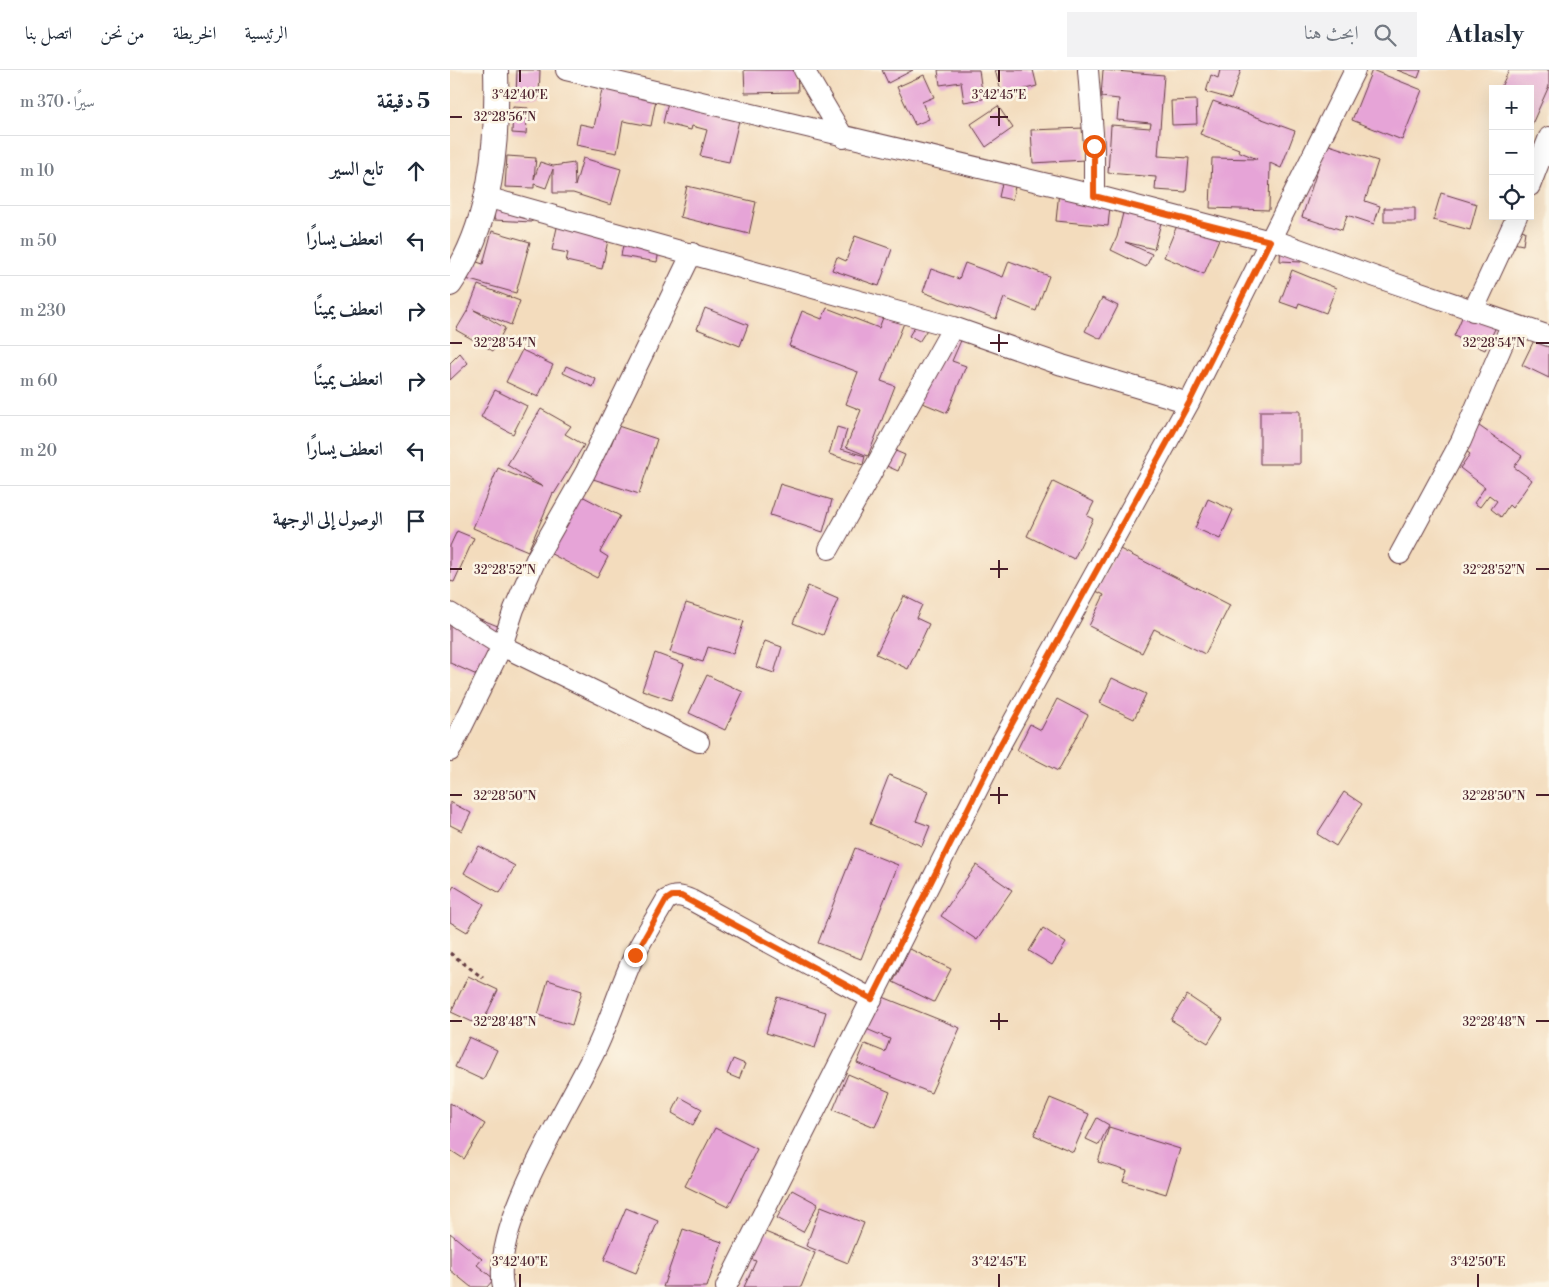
<!DOCTYPE html>
<html lang="ar">
<meta charset="utf-8">
<style>
:root{--surface:#fff;--page:#f2f2f3;--text:#1f2937;--muted:#747a83;--line:#e0e1e3}
body{margin:0;font-family:"Libre Bodoni",Amiri,serif;background:var(--page);color:var(--text);direction:rtl}
.controls{position:absolute;right:15px;top:15px;display:grid;overflow:hidden;border-radius:0px;box-shadow:0 5px 20px #0002}
.controls button{width:45px;height:45px;display:grid;place-items:center;padding:0;border:0;border-bottom:1px solid var(--line);background:var(--surface);color:var(--text);font:25px sans-serif}
.stop{position:absolute;width:15px;height:15px;margin:-11px;border:4px solid #ea580c;border-radius:50%;background:#fff}
.stop.end{background:#ea580c;border-color:#fff;box-shadow:0 1px 5px #0008}
.list{margin:0;padding:0;list-style:none}
h2{display:flex;justify-content:space-between;align-items:center;height:65px;margin:0;padding:0 20px;font-size:21px}
h2 small{font-size:16px;font-weight:400;color:var(--muted)}
.list li{display:grid;grid-template-columns:32px 1fr auto;gap:15px;align-items:center;box-sizing:border-box;height:70px;padding:0 20px;border-top:1px solid var(--line)}
.list b{display:block;font-size:19px;white-space:nowrap}
.list em{font-size:16px;font-style:normal;color:var(--muted)}
.icon{flex:none;width:28px;height:28px;fill:none;stroke:currentColor;stroke-width:2;stroke-linecap:round;stroke-linejoin:round}
.map{position:relative;flex:none;width:1099px;height:1217px;overflow:hidden;direction:ltr}
header{display:flex;align-items:center;gap:30px;box-sizing:border-box;height:70px;padding:0 25px;background:var(--surface);border-bottom:1px solid var(--line)}
header strong{font-size:24px}
nav{display:flex;gap:28px;margin-inline-start:auto;font-size:18px}
.search{width:350px;height:45px;background:var(--page);display:flex;align-items:center;gap:12px;box-sizing:border-box;padding:0 18px;border-radius:0px;color:var(--muted);font-size:19px}
main{display:flex}
aside{flex:1;background:var(--surface)}
.map>svg:first-child{display:block}
.building{fill:#e6a4d7}
.lines{fill:none;stroke-linecap:round;stroke-linejoin:round}
.minor-casing{stroke:#633b41;stroke-width:22}
.tertiary-casing{stroke:#633b41;stroke-width:26}
.path{stroke:#633b41;stroke-width:3;stroke-dasharray:4 4;stroke-linecap:butt}
.minor{stroke:#fff;stroke-width:20}
.tertiary{stroke:#fff;stroke-width:24}
.route{stroke:#ea580c;stroke-width:6}
.ticks{fill:none;stroke:#4a1f2b;stroke-width:2}
.ticks-label{font-size:12px;text-anchor:middle;fill:#4a1f2b;stroke:#fcf5e5;stroke-width:5;stroke-linejoin:round;paint-order:stroke}
</style>
<header>
<strong>Atlasly</strong>
<div class="search"><svg class="icon" aria-label="search" viewBox="0 0 24 24"><circle cx="10" cy="10" r="6"/><path d="M15 15l6 6"/></svg>ابحث هنا</div>
<nav><a>الرئيسية</a><a>الخريطة</a><a>من نحن</a><a>اتصل بنا</a></nav>
</header>
<main>
<div class="map">
<svg width="1099" height="1217" viewBox="0 0 1099 1217">
<rect width="100%" height="100%" fill="#fcf5e5"/>
<filter id="ink" filterUnits="userSpaceOnUse"><feTurbulence type="fractalNoise" baseFrequency=".02" numOctaves="2"/><feDisplacementMap in="SourceGraphic" scale="10" xChannelSelector="R" yChannelSelector="G"/><feConvolveMatrix kernelMatrix="1 2 1 2 8 2 1 2 1" color-interpolation-filters="sRGB"/></filter>
<filter id="wash" filterUnits="userSpaceOnUse"><feTurbulence type="fractalNoise" baseFrequency=".0096" numOctaves="4" result="noise"/><feDisplacementMap in="SourceGraphic" scale="20" xChannelSelector="R" yChannelSelector="G"/><feGaussianBlur stdDeviation="1.12" result="paint"/><feColorMatrix in="noise" values="0 0 0 0 0 0 0 0 0 0 0 0 0 0 0 0 0 1.4 0 .05"/><feComposite in="paint" operator="in"/></filter>
<g filter="url(#wash)">
<rect width="100%" height="100%" fill="#f3dcbd"/>
<g id="blocks">
<path class="building" d="M67 0H90L89 28 66 27Z
M294 0H347L348 22 295 23Z
M432 0H463L438 13Z
M488 0H529L533 29 514 32 511 12 490 15Z
M545 0H583L587 16 552 25Z
M653 0 714 5 708 86 739 88 736 122 705 120 706 107 658 103 661 55 700 58 701 53 667 50 669 29 651 27Z
M770 0H791L781 29 756 22 761 5 768 8Z
M922 0 972 20 952 70 902 50Z
M947 0H971L968 8Z
M1059 0H1099V16L1082 54 1080 53V19H1050Z
M155 5 209 14 201 56 173 51 167 83 126 75 130 54 144 57Z
M474 5 484 27 472 32 479 49 465 55 447 17Z
M746 30 747 54 722 55 721 31Z
M763 31 845 61 831 98 820 93 819 140 760 138 762 88 807 89 788 81 789 79 750 64Z
M218 32 292 38 279 92 250 86 257 60 242 56 241 60 213 53Z
M548 36 563 58 536 77 521 54Z
M63 37 78 38 76 64 62 63Z
M634 58 635 90 583 93 581 60Z
M876 74 928 91 915 131 930 136 924 154 897 145 892 160 852 147Z
M57 86 86 88 84 109 90 92 103 96 124 93 125 116 133 88 171 99 161 135 123 123H103V99L96 118 84 114V118L55 117Z
M553 109 566 112 562 130 549 127Z
M237 116 306 132 299 164 230 147Z
M609 121 661 127 658 156 606 151Z
M991 123 1027 134 1020 160 983 150Z
M676 131 712 149 704 179 675 172 702 184 696 197 661 180 667 167Z
M45 136 82 138V152L44 150Z
M934 138H965V152H934Z
M110 144 161 156 152 199 116 191 118 183 102 180Z
M728 153 769 169 754 204 714 187Z
M1055 157 1075 161 1073 175 1053 171Z
M42 161 80 172 66 223 16 209 21 190 33 194Z
M175 164 211 170 207 192 171 186Z
M405 166 442 179 429 216 382 200 387 187 396 191Z
M831 171H852L851 192 830 191Z
M559 191 599 206 586 241 554 228 546 249 473 222 481 199 509 209 515 193 553 207Z
M842 200 886 218 876 243 849 233 847 238 830 232Z
M28 215 70 231 61 255 24 240 55 258 43 281 6 260 19 238Z
M652 228 668 236 651 269 635 261Z
M1020 229 1052 244 1035 280 1004 266Z
M255 238 298 255 290 276 247 259Z
M377 238 429 258 434 245 454 253 431 311 445 316 418 386 396 377 411 340 396 334 408 302 339 276 352 241 372 249Z
M470 248 480 255 469 272 459 266Z
M495 250 516 259 502 291 516 296 497 343 463 329Z
M1091 256 1099 260V308L1072 295Z
M72 280 103 295 88 327 56 312Z
M10 283 18 293 0 310V293Z
M116 296 146 309 143 317 113 303Z
M45 320 77 336 63 364 31 347Z
M91 339 121 356 115 364 134 375 104 424 103 423 78 481 23 458 48 398 93 417 57 395Z
M810 341H850V394H810Z
M1022 351 1072 386 1064 397 1082 410 1062 438 1059 435 1051 447 1041 439 1047 431 1039 425 1030 437 1024 433 1035 417 1010 398 1020 384 1006 373Z
M168 356 207 369 189 424 134 406 146 370 161 375Z
M387 357 397 360 391 379 415 386 413 395 379 384Z
M429 374 455 385 448 401 423 390Z
M603 412 644 432 637 446 643 449 624 489 577 466Z
M330 414 382 430 373 462 320 445Z
M130 425 170 446 150 482 158 487 147 508 90 478Z
M758 429 783 440 770 469 745 458Z
M7 461 24 468 4 512 0 511V476Z
M668 478 780 535 755 584 704 559 692 583 639 556 654 525 646 521Z
M358 516 388 529 373 565 343 553Z
M454 526 472 535 466 548 479 554 458 599 426 584Z
M236 533 294 551 283 584 258 577 253 592 220 582Z
M0 542 18 544 60 561 38 610 0 593Z
M315 571 332 577 324 603 306 597Z
M205 583 234 594 221 630 192 620Z
M257 605 293 622 275 660 239 643Z
M662 608 696 624 684 649 650 633Z
M607 629 638 645 608 701 567 680 580 654 591 660Z
M439 705 478 721 466 751 480 756 472 776 420 754Z
M894 722 912 734 886 776 867 764Z
M0 732 21 743 12 761 0 755Z
M29 776 65 796 50 823 14 803Z
M405 778 448 795 411 889 368 873Z
M526 795 562 820 527 870 491 846Z
M4 816 34 834 17 862 0 852V822Z
M593 858 616 873 602 895 579 881Z
M460 879 501 899 484 932 443 912Z
M18 906 48 920 31 956 1 942Z
M98 910 132 921 122 955 88 945Z
M428 925 510 958 481 1023 407 993 415 974 435 982 440 969 414 958Z
M737 925 773 949 758 973 721 950Z
M327 927 376 942 365 978 316 963Z
M19 967 47 980 33 1010 5 997Z
M283 989 295 994 289 1009 277 1004Z
M398 1004 440 1022 425 1057 383 1040Z
M230 1027 252 1039 243 1055 222 1043Z
M600 1028 639 1044 623 1082 584 1065Z
M0 1033 35 1054 14 1089 0 1080Z
M647 1048 659 1055 649 1075 636 1069Z
M659 1057 730 1079 716 1124 673 1111 677 1101 648 1092Z
M265 1058 307 1079 278 1137 235 1116Z
M342 1120 368 1134 353 1162 327 1148Z
M371 1136 414 1153 398 1193 356 1176Z
M176 1138 208 1151 186 1203 154 1190Z
M233 1159 272 1172 257 1217H213Z
M313 1161 365 1183 351 1217H294L306 1191 301 1189Z
M0 1163 32 1189 27 1195 44 1209 37 1217H21L0 1200Z"/>
</g>
</g>
<g filter="url(#ink)">
<use href="#blocks" fill-opacity="0" stroke="#633b41" stroke-width="1"/>
<g class="lines">
<defs>
<path id="minor" d="M116 0 644 125 820 171
M354 0 394 68
M638 0 644 76V125
M1080 116 1099 67
M36 127 503 257 612 295 739 333
M821 169 923 206 1099 266
M1023 241 1067 146
M379 479 503 257
M950 484 1011 371 1062 253
M0 543 52 576 249 672
M0 681 52 576 64 539 87 487 135 403 242 183
M53 1217C41 1154 120 1035 147 977 161 947 170 916 184 886 193 867 206 848 216 830 225 824 232 826 241 830L422 929
M276 1217 548 679 739 333 905 0"/>
<path id="tertiary" d="M0 214C42 153 48 72 46 0"/>
</defs>
<use href="#minor" class="minor-casing"/>
<use href="#tertiary" class="tertiary-casing"/>
<path class="path" d="M0 883 33 908"/>
<use href="#minor" class="minor"/>
<use href="#tertiary" class="tertiary"/>
</g>
</g>
<g class="lines" filter="url(#ink)">
<path class="route" d="M185 885 216 830 222 826H231L422 929 548 679 739 333 820 171 644 126V76"/>
</g>
<path class="ticks" d="M70 0V12M549 0V12M549 38V56M0 47H12M540 47H558M549 264V282M0 273H12M540 273H558M1086 273H1099M549 490V508M0 499H12M540 499H558M1086 499H1099M549 717V734M0 725H12M540 725H558M1086 725H1099M549 943V960M0 951H12M540 951H558M1086 951H1099M70 1204V1217M549 1204V1217M1028 1204V1217"/>
<g class="ticks-label">
<text x="70" y="29">3°42'40"E</text>
<text x="549" y="29">3°42'45"E</text>
<text x="55" y="51">32°28'56"N</text>
<text x="55" y="277">32°28'54"N</text>
<text x="1044" y="277">32°28'54"N</text>
<text x="55" y="504">32°28'52"N</text>
<text x="1044" y="504">32°28'52"N</text>
<text x="55" y="730">32°28'50"N</text>
<text x="1044" y="730">32°28'50"N</text>
<text x="55" y="956">32°28'48"N</text>
<text x="1044" y="956">32°28'48"N</text>
<text x="70" y="1196">3°42'40"E</text>
<text x="549" y="1196">3°42'45"E</text>
<text x="1028" y="1196">3°42'50"E</text>
</g>
</svg>
<div class="controls">
<button>+</button>
<button>−</button>
<button><svg class="icon" aria-label="locate" viewBox="0 0 24 24"><circle cx="12" cy="12" r="6"/><path d="M12 2v4M12 18v4M2 12h4M18 12h4"/></svg></button>
</div>
<div class="stop" style="left:644px;top:76px"></div>
<div class="stop end" style="left:185px;top:885px"></div>
</div>
<aside>
<h2>5 دقيقة<small>سيرًا · 370 m</small></h2>
<ul class="list">
<li><svg class="icon" aria-label="ahead" viewBox="0 0 24 24"><path d="M12 20V5M6 11l6-6 6 6"/></svg><div><b>تابع السير</b></div><em>10 m</em></li>
<li><svg class="icon" aria-label="left" viewBox="0 0 24 24"><path d="M17 20v-9H6M10 6l-5 5 5 5"/></svg><div><b>انعطف يسارًا</b></div><em>50 m</em></li>
<li><svg class="icon" aria-label="right" viewBox="0 0 24 24"><path d="M7 20v-9h11M14 6l5 5-5 5"/></svg><div><b>انعطف يمينًا</b></div><em>230 m</em></li>
<li><svg class="icon" aria-label="right" viewBox="0 0 24 24"><path d="M7 20v-9h11M14 6l5 5-5 5"/></svg><div><b>انعطف يمينًا</b></div><em>60 m</em></li>
<li><svg class="icon" aria-label="left" viewBox="0 0 24 24"><path d="M17 20v-9H6M10 6l-5 5 5 5"/></svg><div><b>انعطف يسارًا</b></div><em>20 m</em></li>
<li><svg class="icon" aria-label="arrive" viewBox="0 0 24 24"><path d="M6 21V4h12l-3 4 3 4H6"/></svg><div><b>الوصول إلى الوجهة</b></div></li>
</ul>
</aside>
</main>
